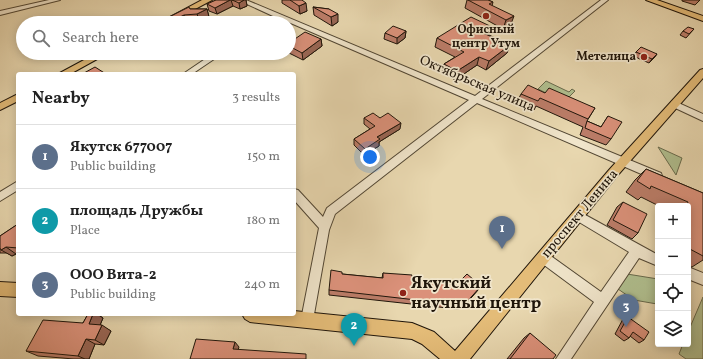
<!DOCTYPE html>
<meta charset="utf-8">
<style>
:root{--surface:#fff;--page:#f6f6f6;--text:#222;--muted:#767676;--line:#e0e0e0;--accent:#2563eb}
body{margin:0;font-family:Vollkorn,serif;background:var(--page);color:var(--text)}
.controls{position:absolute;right:12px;bottom:12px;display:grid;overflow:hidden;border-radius:4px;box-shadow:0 2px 10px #0003}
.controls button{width:36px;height:36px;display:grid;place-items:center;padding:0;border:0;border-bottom:1px solid var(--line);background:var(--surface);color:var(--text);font:20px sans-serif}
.you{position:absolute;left:370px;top:157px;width:14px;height:14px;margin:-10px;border:3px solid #fff;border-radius:50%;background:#1a73e8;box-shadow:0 0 0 6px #1a73e833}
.badge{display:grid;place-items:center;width:26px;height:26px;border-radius:50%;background:var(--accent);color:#fff;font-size:13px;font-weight:700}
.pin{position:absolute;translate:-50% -33px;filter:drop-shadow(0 1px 2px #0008)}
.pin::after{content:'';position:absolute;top:21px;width:14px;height:12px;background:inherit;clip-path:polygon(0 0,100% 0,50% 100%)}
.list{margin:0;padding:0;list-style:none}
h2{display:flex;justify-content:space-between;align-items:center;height:52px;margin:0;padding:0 16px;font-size:17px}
h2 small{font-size:13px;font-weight:400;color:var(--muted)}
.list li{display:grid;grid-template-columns:26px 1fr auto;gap:12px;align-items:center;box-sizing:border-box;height:64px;padding:0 16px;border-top:1px solid var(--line)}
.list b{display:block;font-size:15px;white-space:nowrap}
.list p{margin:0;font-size:13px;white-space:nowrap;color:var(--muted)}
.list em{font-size:13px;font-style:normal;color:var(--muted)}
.icon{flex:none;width:22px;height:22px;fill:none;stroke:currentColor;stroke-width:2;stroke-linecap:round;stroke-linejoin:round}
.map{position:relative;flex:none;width:703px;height:359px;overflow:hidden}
.search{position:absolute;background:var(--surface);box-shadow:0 2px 10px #0003;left:16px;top:16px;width:280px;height:44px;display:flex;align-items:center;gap:10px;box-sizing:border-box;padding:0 14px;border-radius:22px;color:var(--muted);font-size:15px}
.panel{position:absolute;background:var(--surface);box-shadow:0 2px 10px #0003;left:16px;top:72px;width:280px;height:244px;border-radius:4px}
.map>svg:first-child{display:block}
.green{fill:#b0bf8f;stroke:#686a4c}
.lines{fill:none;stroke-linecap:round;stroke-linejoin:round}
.minor-casing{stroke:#514633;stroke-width:2}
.major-casing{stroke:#1f150a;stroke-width:2}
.minor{fill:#f0e5cb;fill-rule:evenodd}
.major{fill:#e4bc78;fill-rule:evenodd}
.wall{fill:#bc7d69;stroke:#1f150a}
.shaded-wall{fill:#965;stroke:#1f150a}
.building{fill:#db917a;stroke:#1f150a}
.poi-dot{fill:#8f2418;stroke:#f0e5cb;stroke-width:1.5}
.labels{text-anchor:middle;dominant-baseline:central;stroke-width:3.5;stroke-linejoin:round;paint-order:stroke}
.far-poi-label{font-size:12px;font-weight:bold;fill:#1f150a;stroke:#f0e5cb}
.street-label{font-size:14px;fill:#1f150a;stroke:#f0e5cb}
.near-poi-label{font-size:17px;font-weight:bold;fill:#1f150a;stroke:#f0e5cb;text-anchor:start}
</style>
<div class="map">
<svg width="703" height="359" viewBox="0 0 703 359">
<rect width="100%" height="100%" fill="#e8d7af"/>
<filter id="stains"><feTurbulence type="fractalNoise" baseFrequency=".005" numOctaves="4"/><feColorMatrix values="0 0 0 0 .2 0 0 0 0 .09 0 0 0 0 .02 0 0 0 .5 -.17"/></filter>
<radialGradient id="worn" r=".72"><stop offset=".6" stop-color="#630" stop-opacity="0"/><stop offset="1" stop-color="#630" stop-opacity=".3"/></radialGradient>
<path class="green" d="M546 81 569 92 572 89 575 91 564 102 538 89Z
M658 147 682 158 676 175Z
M627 274 658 279 657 304 634 300 618 289Z
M703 297V359H686L679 354 683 344H688V332Z"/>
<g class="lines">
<defs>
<path id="minor" d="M49 0H60L0 15V11Z
M238 0H246L475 96 601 0H608L482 99 661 173 662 176 661 179H653L477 103 335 214 329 230 313 320 312 325 307 326 302 325 301 320 319 228 294 200V189L298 190 323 217 327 208 469 100 279 18 272 23H264L273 16Z
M214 53H223L192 74H183Z
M674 101 703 114V121L671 106V102Z
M18 181V190L0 201V192Z
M578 211 658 255V266L639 258 571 359H556L594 302 540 262 538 258 540 254 544 253 548 254 601 292 629 252 574 219 573 216 574 213Z
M688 267 703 273V285L688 279Z"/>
<path id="major" d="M202 0H212L169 23H159Z
M646 0H657L703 16V21Z
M97 53H108L70 74H58Z
M703 69V78L617 176 470 359H440L422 344 412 339 250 322 245 319 242 314H294V311L412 323 434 332 455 351 609 170 700 70Z
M18 94V101L0 110V103Z
M0 282 18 283V297L0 296Z"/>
</defs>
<use href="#minor" class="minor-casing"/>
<use href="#major" class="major-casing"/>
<use href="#minor" class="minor"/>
<use href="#major" class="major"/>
</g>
<path class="wall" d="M216 0H246L247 6 240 9 233 6 217 14 209 11 207 4Z
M282 0H302L307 11 300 14 282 3Z
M467 0H488L493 2 492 6 511 24 503 29 465 8Z
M682 0H700L695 5 682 1Z
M313 7 329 9 338 22 332 26 314 15Z
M190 9H207L210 21 206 23H162L161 21Z
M694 29 686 38 680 35 683 31Z
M406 31 405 38 397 44 384 39 385 33Z
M489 35 510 45 507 53 486 70 477 65 455 80 442 72 444 64 455 57 435 47 437 38Z
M321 39 322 46 303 60 289 53V43Z
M636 52 657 54 654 58 649 63 633 56Z
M545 93 595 108 587 121 601 127 608 116 611 139 606 145 580 135 583 127 536 106 534 110 517 102 521 94Z
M364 118H380L400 129 379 142V146L364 155 354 145V139L370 129 364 124Z
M646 169 703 193V260L692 267 688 266V206H659L641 197 638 200 626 192 635 180Z
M623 202 638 233 632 239 607 225 617 207Z
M18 224V254H16L12 256 7 253H0V236Z
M383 273 412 280 478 290 462 308 457 309 329 295V290L342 274 382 278Z
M88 314H97L103 318 100 325 111 331 104 345 95 344 89 359H74L38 356 26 351 83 323Z
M628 317 644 340 639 343 630 336 629 338 624 341 615 334 623 319Z
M530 333 553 359H507L524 338Z"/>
<path class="shaded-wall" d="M230 0H231L233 6 217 14 215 8Z
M244 0H246L247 6 240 9 239 3Z
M306 3 307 11 300 14 299 6Z
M207 9 210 21 206 23H200L197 14Z
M338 14V22L332 26 331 17Z
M184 15 187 23H168Z
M514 16 511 24 503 29 506 20Z
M492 27 489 35 483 33Z
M406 31 405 38 397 44V38Z
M321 39 322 46 303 60 302 53Z
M510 45 507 53 486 70 489 61Z
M657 54 654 58 649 63 652 59Z
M479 57 477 65 455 80 457 71Z
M401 123 400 129 379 142V146L364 155 365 149 377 137Z
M6 247 16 254 12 256 1 250Z
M481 286 478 290 462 308 465 304Z
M93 314H97L103 318 98 330 89 324Z
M102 325 111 331 104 345 95 340Z
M86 339 95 344 89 359H85L78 356Z
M235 342 239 347 237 353 233 349Z"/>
<path class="building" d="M216 0H230L215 8 207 4Z
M232 0H244L239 3Z
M290 0H302L306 3 299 6Z
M468 0H488L493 2 489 4 514 16 506 20Z
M189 7 190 9H207L197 14 184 15 168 23H166L161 21Z
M313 7 329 9 338 14 331 17Z
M471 17 492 27 483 33 510 45 489 61 479 57 457 71 444 64 464 52 437 38Z
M393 26 406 31 397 38 385 33Z
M688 27 694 29 689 34 683 31Z
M305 32 321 39 302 53 289 46V43Z
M641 47 657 54 652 59 636 52Z
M95 67 106 74H86L84 73Z
M528 85 545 93 549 88 595 108 588 119 540 98 538 101 521 94Z
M373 113 380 118 388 113 401 123 377 137 380 139 365 149 354 139 375 126 364 118Z
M608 116 622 122 611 139 585 128 587 121 601 127Z
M646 169 703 193V256L688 248V206H687L688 202 651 186 650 189 637 181Z
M623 202 647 214 638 233 613 220Z
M18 224V248L6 247 1 250 0 248V236Z
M331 270 342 272V274L383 278V273L412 275V280L452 284 460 281 467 274 481 286 465 304 460 305 329 290Z
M88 314H93L89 324 102 325 95 340 86 339 78 356 26 351 43 320 83 323Z
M628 317 649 332 644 340 633 332 629 338 620 331Z
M530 333 556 355 553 359H510Z
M196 339 235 342 233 349 306 354V359H190Z"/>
<g class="poi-dot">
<circle cx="486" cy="16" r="4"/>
<circle cx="644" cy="57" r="4"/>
<circle cx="403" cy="293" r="4"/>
</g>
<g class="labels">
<g class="far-poi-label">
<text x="486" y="30">Офисный<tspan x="486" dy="14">центр Утум</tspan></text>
<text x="636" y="57" text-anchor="end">Метелица</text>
</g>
<g class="street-label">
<text transform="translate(477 84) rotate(23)">Октябрьская улица</text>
<text transform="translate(580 214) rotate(-50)">проспект Ленина</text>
</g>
<g class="near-poi-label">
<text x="411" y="283">Якутский<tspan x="411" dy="20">научный центр</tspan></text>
</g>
</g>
<rect width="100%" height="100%" filter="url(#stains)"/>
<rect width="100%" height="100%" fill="url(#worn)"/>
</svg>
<div class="controls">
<button>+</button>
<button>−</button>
<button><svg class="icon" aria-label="locate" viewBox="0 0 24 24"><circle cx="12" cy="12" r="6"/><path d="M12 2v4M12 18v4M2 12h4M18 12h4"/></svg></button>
<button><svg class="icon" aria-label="layers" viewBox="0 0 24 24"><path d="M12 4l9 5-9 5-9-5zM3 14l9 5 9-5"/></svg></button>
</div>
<div class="you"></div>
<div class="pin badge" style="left:502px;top:249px;background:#5c6f8a">1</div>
<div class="pin badge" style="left:354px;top:346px;background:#0f9aa8">2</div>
<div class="pin badge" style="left:626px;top:327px;background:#5c6f8a">3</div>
<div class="search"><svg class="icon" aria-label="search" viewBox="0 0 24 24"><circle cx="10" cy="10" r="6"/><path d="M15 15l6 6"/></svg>Search here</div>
<section class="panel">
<h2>Nearby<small>3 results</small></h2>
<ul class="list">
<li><span class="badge" style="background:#5c6f8a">1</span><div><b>Якутск 677007</b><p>Public building</p></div><em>150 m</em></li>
<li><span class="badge" style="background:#0f9aa8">2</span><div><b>площадь Дружбы</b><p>Place</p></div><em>180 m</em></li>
<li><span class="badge" style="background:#5c6f8a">3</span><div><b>ООО Вита-2</b><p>Public building</p></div><em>240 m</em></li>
</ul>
</section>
</div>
